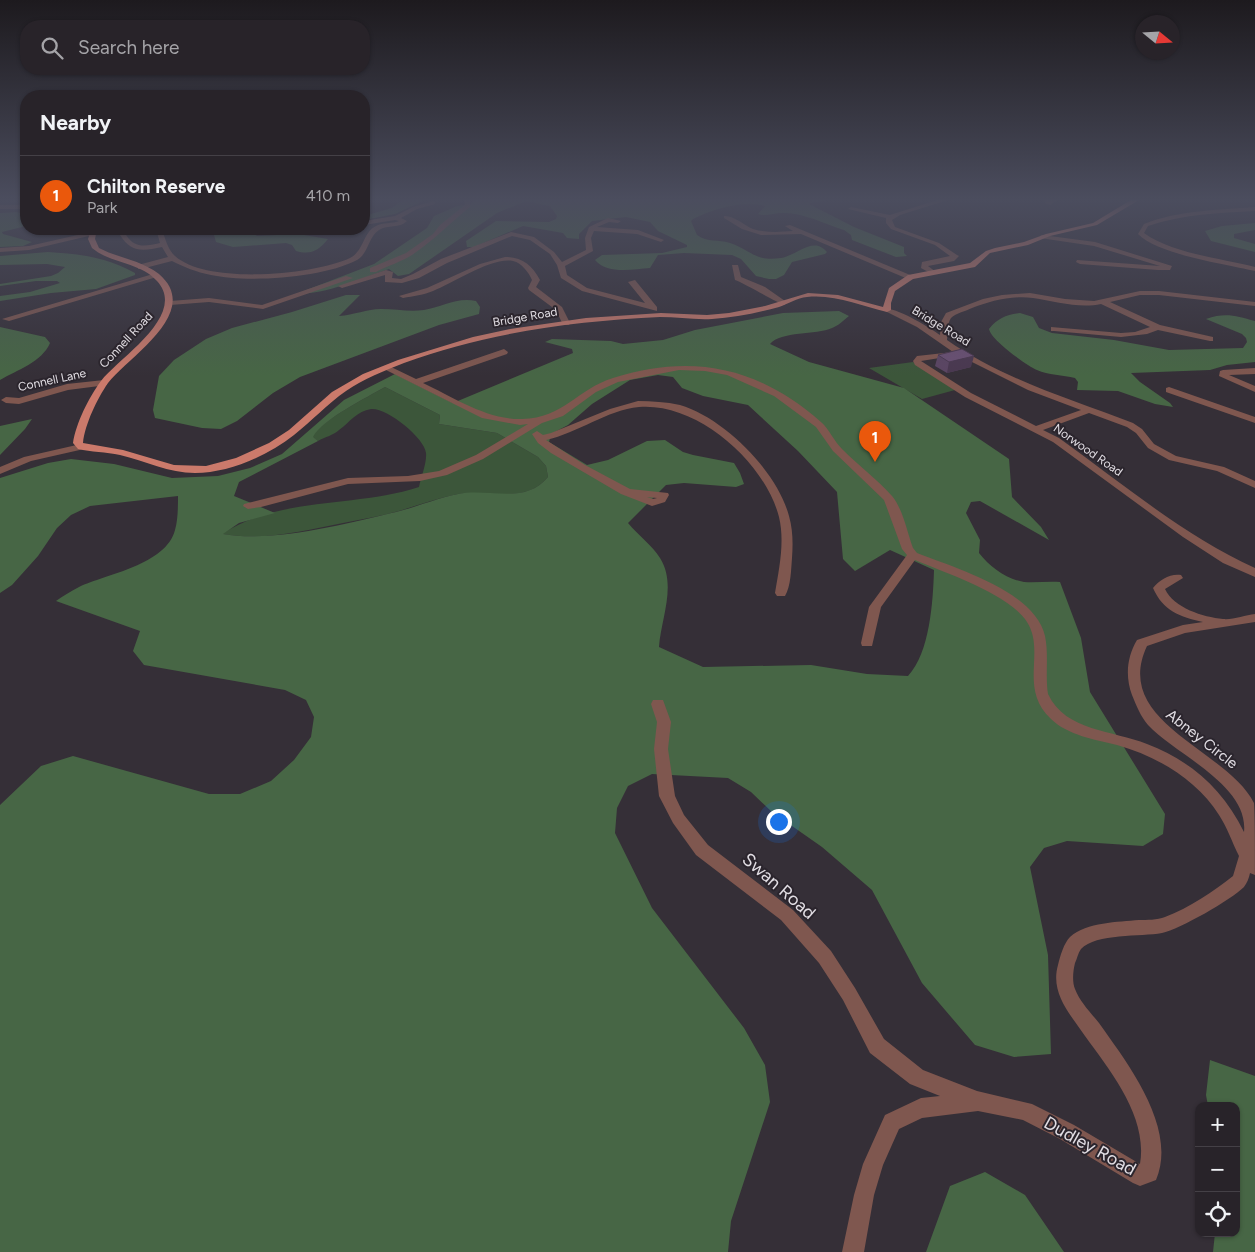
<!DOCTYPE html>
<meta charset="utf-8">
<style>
:root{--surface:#282329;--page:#342f35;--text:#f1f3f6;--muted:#a5a4a8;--line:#444046;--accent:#ea580c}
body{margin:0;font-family:Figtree,sans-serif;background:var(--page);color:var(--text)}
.controls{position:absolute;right:15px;bottom:15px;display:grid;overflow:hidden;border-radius:10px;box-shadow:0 1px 4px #0004}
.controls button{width:45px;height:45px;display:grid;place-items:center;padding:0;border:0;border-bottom:1px solid var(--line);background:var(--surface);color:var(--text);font:25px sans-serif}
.compass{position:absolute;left:1135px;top:15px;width:45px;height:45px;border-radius:50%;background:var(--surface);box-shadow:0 1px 4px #0004;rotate:108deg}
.you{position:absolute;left:778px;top:821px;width:18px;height:18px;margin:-12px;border:4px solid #fff;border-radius:50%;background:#1a73e8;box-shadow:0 0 0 8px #1a73e833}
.badge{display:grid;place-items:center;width:32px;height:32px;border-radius:50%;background:var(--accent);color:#fff;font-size:16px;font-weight:700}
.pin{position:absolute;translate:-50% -41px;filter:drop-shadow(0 1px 2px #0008)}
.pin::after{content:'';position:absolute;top:26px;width:18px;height:15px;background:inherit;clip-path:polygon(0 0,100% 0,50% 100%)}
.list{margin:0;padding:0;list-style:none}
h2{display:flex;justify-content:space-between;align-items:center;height:65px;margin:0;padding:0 20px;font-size:21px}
h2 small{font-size:16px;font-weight:400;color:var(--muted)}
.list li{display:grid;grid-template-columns:32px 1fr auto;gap:15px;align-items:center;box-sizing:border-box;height:80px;padding:0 20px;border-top:1px solid var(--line)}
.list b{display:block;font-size:19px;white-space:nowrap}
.list p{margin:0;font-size:16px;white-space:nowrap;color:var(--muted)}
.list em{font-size:16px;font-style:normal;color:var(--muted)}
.icon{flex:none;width:28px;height:28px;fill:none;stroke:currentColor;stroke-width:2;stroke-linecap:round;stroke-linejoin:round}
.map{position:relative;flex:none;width:1255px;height:1252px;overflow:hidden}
.search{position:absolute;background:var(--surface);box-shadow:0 1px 4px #0004;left:20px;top:20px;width:350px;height:55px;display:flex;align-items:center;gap:12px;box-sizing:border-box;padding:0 18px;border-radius:20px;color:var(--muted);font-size:19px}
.panel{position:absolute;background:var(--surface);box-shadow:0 1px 4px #0004;left:20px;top:90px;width:350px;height:145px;border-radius:20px}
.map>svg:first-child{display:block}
.green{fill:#3c563a}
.forest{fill:#476645;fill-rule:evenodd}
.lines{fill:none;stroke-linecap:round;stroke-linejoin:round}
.minor{fill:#7f574f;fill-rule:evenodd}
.major{fill:#cb7a6b;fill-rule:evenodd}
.wall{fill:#5b4563}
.shaded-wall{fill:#4a3850}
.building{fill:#6a5073;stroke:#4a3850}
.labels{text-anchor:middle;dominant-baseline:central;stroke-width:4;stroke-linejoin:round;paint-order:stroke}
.far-street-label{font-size:12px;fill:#e2dee4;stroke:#2b252d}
.street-label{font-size:15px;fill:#e2dee4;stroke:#2b252d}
.near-street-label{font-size:18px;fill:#e2dee4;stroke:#2b252d}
</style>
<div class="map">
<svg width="1255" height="1252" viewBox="0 0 1255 1252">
<rect width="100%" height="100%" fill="#352f37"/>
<path class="green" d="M913 362 955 390 922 399 869 368Z
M385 387 440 415 439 424 497 433 538 457 546 466 548 477C525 505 489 489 458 494 438 498 419 505 399 511 381 516 362 519 343 523 303 531 263 541 222 534 280 496 355 508 419 487 421 477 427 463 426 453 425 438 386 407 371 409 357 411 350 422 339 430 334 435 325 437 318 441L312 437C321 420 368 397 385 387Z"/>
<path class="forest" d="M402 200H425L395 214 364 220V216L392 208Z
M475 200H829L810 203 809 204 854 227 904 247V253L907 256 896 257 852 240 851 235 844 230C825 224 802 212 782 213 774 213 765 217 758 214L765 206C742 200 714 209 693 219L691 221 697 235C708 243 718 239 730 243 751 250 755 262 781 258 796 256 813 235 827 252L825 254 792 262 784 275 776 279H769L756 276 741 259 732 255 684 253 658 255 650 268C633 269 608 275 595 260L602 255 662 253 687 247V245L658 231 650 222 626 217 592 221 579 234V239L567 238 563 233 523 226 474 247H467L466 241 496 221 549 222 556 219 557 216 550 206 526 201 497 213 409 274 398 276 389 269C359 279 328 294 296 294L374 264 427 228 434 216 457 206 471 204Z
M16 212 26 214V226L2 232 3 234 32 242 23 246 0 247V213Z
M1255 223V230L1234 234V238L1255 244V252L1211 241 1205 231 1222 226Z
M222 229H246L257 236 298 234 328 239C318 251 311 255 296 251L292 245 286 243 233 247 216 242 214 235Z
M48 252C79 254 107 257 135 273V275L96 289 51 293 0 301V296L30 292 60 283 57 281H36L0 286V284L51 276 58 273 65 267 47 264 0 265V256Z
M346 295H360L339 316C354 315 367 309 381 309 396 309 409 312 424 310 443 307 456 297 476 301L480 307 479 314 439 325 300 377 273 393 237 421 221 429 202 428 155 418 153 410 159 376 174 360 206 339 232 328 292 312Z
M839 311 849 316C844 320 838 326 832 328 816 335 781 331 770 344L809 362 904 388 1009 459 1012 497 1041 527 1049 540 980 501 971 502 966 513 980 540 979 553C990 567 1006 579 1024 582 1036 583 1048 581 1060 582L1081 638 1090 692 1165 814 1163 834 1143 846 1067 841 1044 848 1030 867 1048 955 1051 1054 1014 1057 975 1045 922 983 872 890 822 847 772 812 751 792 728 778 652 774 628 786 617 808 615 833 652 908 744 1028 765 1065 770 1102 731 1221 728 1252H0V805L41 766 73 756 209 794H240L271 781 294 760 311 737 314 717 306 700 285 690 144 665 133 651 140 631 56 601C63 596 71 591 79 587 106 574 166 565 175 530 178 520 178 506 178 496L90 506 71 515 57 528 38 556 12 585 0 593V478L48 463 71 459 114 464 172 478 218 476 250 468 282 454 344 400 395 374 453 403 573 353 572 349 545 342 552 339 611 341 623 344 663 340 695 330 783 313ZM658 375 673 377 682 388 703 396 748 405 798 451 837 492 843 559 855 571 890 550 934 570C933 601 930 653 908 676L867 674 811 665 703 667 659 647C661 618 677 585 660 558 652 545 638 535 628 523L666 485 684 483 736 487 744 484 740 473 734 463 693 455 683 452 665 440 647 441 608 460 587 465 549 442 551 434 568 425 592 404 630 380ZM385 387 440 415 439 424 497 433 538 457 546 466 548 477C525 505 490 488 458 494 437 498 417 507 396 512 346 524 272 543 223 534L239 523 275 513 234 496 239 482 318 441 313 437C321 420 368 397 385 387Z
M1020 313 1033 317 1039 328 1052 333 1114 340 1169 350 1243 348 1247 342 1246 338 1242 334 1206 319C1226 312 1236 316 1255 321V362L1227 365 1210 370 1131 373 1140 382 1170 403 1173 407 1155 404 1118 391 1077 390 1078 382 1075 378C1063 375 1048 375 1037 370 1026 365 991 340 989 329 998 318 1006 315 1020 313Z
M0 327 45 337 50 343C42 362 17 370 0 380Z
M32 419 25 429 0 455V426Z
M1210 1060 1255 1076V1252H1213L1215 1233H1236V1106H1208L1206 1095Z
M985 1172 1025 1195 1064 1252H926L950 1186Z"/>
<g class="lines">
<path class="minor" d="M464 200H470V207C450 223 433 241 412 255 401 262 387 266 376 272H370V268L406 253 433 234 440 225 465 205Z
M937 200H948L900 215 892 220 895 227 939 243 957 255 959 256 954 261 928 266 936 272 932 274 921 268 922 262 950 256 935 245 891 229 886 223V218L848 209 851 207 890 215Z
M1044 200H1058L1050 205 1045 203Z
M433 201 435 202V204L417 209 401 218 407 221C399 229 388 224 379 230 368 237 369 253 357 260 323 278 248 283 211 275 196 272 184 267 172 261L141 269H138V265L168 257 162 247C143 251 131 253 120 235L123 229H129L126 235C135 249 146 246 160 243L156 229H162C165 238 168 250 175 256 207 285 314 275 350 258 364 251 363 232 376 226 383 222 392 224 399 221L395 220 364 225V221L395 216 413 207Z
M0 205H26V209H0Z
M1255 207V211C1219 213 1183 214 1148 226L1144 233C1173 254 1221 258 1255 267V271C1225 264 1159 255 1138 234L1144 224C1180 210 1217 210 1255 207Z
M724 216C733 215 744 225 753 229 766 233 780 232 793 231L785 226 790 225 915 277 908 279 801 234 761 235 742 229 724 218Z
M608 218 621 221 618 223 609 222 597 227 638 230 664 240 661 242 637 234 594 231 591 238 593 251 565 266 567 275 587 288 645 303 628 282 635 280 657 307V311L582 291 561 278 557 265 550 254 530 240 512 236 447 263 419 278 402 283 385 282V275L342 288 338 286 386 270 393 272 392 278 401 279 413 274 441 259 511 232 534 237 554 252 562 262 586 250 585 238 589 227Z
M91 232 93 233V235L29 250 0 252V248L29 246Z
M1042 235 1095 242 1172 266 1170 270H1158L1080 264 1076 262 1077 260 1160 266 1094 246 1040 238V236Z
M505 257C522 257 532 265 540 280L536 287 562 307 570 323 569 325H563L556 310 529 290 528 288 532 280C529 273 522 263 513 261 491 257 454 283 433 291 424 295 413 296 403 298L399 296 427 288 480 264Z
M732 265H738L741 277 765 287 785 301V305C781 305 744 283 735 280Z
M153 274 160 276 9 321 2 319Z
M346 276 353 278 263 309 209 302 170 305 166 303 170 301 209 298 262 305Z
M1140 291H1159L1255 302V306L1159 295H1140L1110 302 1160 325 1213 337V341H1210L1158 330 1147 334 1121 337 1054 331H1051V327L1121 333 1135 332 1150 327 1101 304C1079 309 1055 301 1033 298 1013 295 990 301 972 308 966 311 956 313 951 318 947 323 948 334 947 340 1003 379 1070 399 1133 423L1142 429 1154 444 1176 456 1224 467 1255 481V488L1217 471 1169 460 1148 448 1136 433 1127 427 1089 413 1043 430 1059 438C1122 483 1184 536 1255 568V577L1223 563 1183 537 1053 442 965 397 915 365 913 361 917 356 953 352 917 327 883 310C892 304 930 328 940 335L941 322 946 313 983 299 1002 295 1030 293 1065 299 1094 301ZM958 355 1028 390 1081 410 1036 426 971 393 921 361Z
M504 349 508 352 507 354 423 383C453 397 487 420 522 419 564 418 577 389 613 378 692 353 759 367 821 422 829 429 834 441 842 449 858 465 877 479 892 496 903 509 907 532 913 548L917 553C955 568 1035 591 1045 636 1049 655 1045 675 1048 694 1066 732 1113 730 1147 744 1191 761 1223 789 1244 832 1249 785 1176 755 1148 725 1141 717 1136 705 1132 695 1125 676 1127 657 1137 640L1183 625 1203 622C1180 617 1163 611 1153 588 1159 580 1171 573 1181 575L1183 578 1165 589C1174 608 1203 617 1223 619 1233 620 1245 615 1255 614V622L1185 633 1147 646C1111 723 1227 749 1254 803 1255 812 1255 861 1255 875L1250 873C1249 878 1247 883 1244 887 1231 900 1180 929 1162 933 1141 937 1096 933 1081 949 1078 953 1077 959 1075 963 1073 971 1072 982 1075 989 1080 1002 1091 1013 1099 1023 1128 1064 1178 1128 1156 1180L1140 1186 1133 1183 1060 1139 1023 1120 978 1111 922 1118 899 1129 883 1165 874 1195 864 1252H842L854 1195 863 1164 885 1115 921 1098 940 1096 910 1084 870 1053 843 1000 819 963 781 920 696 855 673 823 659 796 654 749 657 722 651 704 653 700H663L671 722 668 749 675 796 684 815 708 845 793 910 831 951 855 988 884 1039 923 1070 977 1091 1032 1104 1074 1125 1140 1164C1148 1117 1111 1072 1085 1036 1070 1014 1050 993 1058 965 1060 956 1064 943 1070 937 1087 922 1118 922 1139 920 1147 920 1157 920 1165 917 1189 908 1214 891 1233 876L1239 856C1232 842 1227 827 1219 815 1197 780 1157 756 1117 745 1096 740 1067 735 1051 719 1018 688 1046 652 1027 622 1009 594 946 573 915 560L881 607 872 646H862L861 643 869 607 907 555 902 549 884 500 833 451 816 427 774 396 727 375 705 371 679 370 618 382 596 392 563 416 542 423 483 459 447 475 420 481 348 484 261 507 248 509 243 506 244 504 348 478 408 476 439 471 476 455 528 424 520 425 482 418 382 368 389 366 416 379Z
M1255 368V374L1229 375 1255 386V392L1219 376 1220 371 1223 370Z
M104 380 107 381V385L68 390 19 404 6 403 1 400 6 397 19 398 67 384Z
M1169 387 1255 417V423L1166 392V388Z
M638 401C652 401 666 402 680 405 724 418 777 471 789 516 793 530 793 544 792 558 791 570 791 586 785 596H777L775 593C779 569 785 542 779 517 765 462 697 402 639 407 607 410 578 433 546 440L585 465 630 489 668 493 669 495 665 502 652 506 621 494 551 453 538 443 532 434 537 431 543 435 551 433 610 409ZM647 497 657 498 653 499Z
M81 444 86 447 84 449 31 461 0 474V467L24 457Z"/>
<path class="major" d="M1131 200H1139L1097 225 1050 236 1028 245 990 253 975 267 913 279 895 291 891 303V310L887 312C861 306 835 294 807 297 797 298 788 304 779 307 757 313 734 318 712 319 695 320 677 317 660 317 574 321 485 333 404 363 384 371 363 379 346 391 327 404 312 421 294 435 267 456 229 473 195 473 169 473 145 461 120 455 106 452 91 452 78 449L73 443C76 423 89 397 101 381 120 357 188 315 157 281 140 262 111 264 92 248L88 239 91 229H97L95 239 99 248C118 258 141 260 159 274 203 312 129 356 108 383 97 399 85 424 83 443L123 450 174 465 206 466 236 458 269 443 289 430 332 392 363 374 398 360 473 337 510 329 586 318 661 313 707 315 729 313 765 306 808 293 838 295 883 307 889 288 908 275 970 263 986 251 995 248 1024 242 1046 234 1093 223Z"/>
</g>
<path class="wall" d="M938 355 971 367 947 373 935 366Z"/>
<path class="shaded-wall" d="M974 356 971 367 947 373 949 362Z"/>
<path class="building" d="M962 349 974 356 949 362 938 355Z"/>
<linearGradient id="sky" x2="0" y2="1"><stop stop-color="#1d1a1e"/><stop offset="0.53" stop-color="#4b4d5e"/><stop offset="1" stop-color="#4b4d5e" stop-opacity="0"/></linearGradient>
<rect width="1255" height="376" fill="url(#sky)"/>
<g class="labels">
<g class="far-street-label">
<text transform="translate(525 317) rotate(-10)">Bridge Road</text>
<text transform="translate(941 326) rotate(31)">Bridge Road</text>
<text transform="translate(126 340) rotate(-47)">Connell Road</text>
<text transform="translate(52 380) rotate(-12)">Connell Lane</text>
<text transform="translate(1088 450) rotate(35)">Norwood Road</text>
</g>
<g class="street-label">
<text transform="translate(1202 739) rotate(38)">Abney Circle</text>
</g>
<g class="near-street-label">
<text transform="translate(779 886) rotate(41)">Swan Road</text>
<text transform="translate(1090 1146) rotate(29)">Dudley Road</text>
</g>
</g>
</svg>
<div class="controls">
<button>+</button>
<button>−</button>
<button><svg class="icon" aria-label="locate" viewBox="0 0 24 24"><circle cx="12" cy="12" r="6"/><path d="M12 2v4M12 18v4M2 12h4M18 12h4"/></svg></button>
</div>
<svg class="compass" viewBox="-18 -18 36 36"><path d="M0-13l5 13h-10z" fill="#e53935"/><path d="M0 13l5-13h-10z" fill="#a5a4a8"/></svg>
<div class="you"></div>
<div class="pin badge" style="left:875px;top:462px">1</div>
<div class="search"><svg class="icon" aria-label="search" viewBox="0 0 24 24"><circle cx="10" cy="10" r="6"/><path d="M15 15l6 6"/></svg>Search here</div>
<section class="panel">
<h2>Nearby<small></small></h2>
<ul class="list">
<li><span class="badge">1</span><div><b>Chilton Reserve</b><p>Park</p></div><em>410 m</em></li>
</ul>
</section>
</div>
